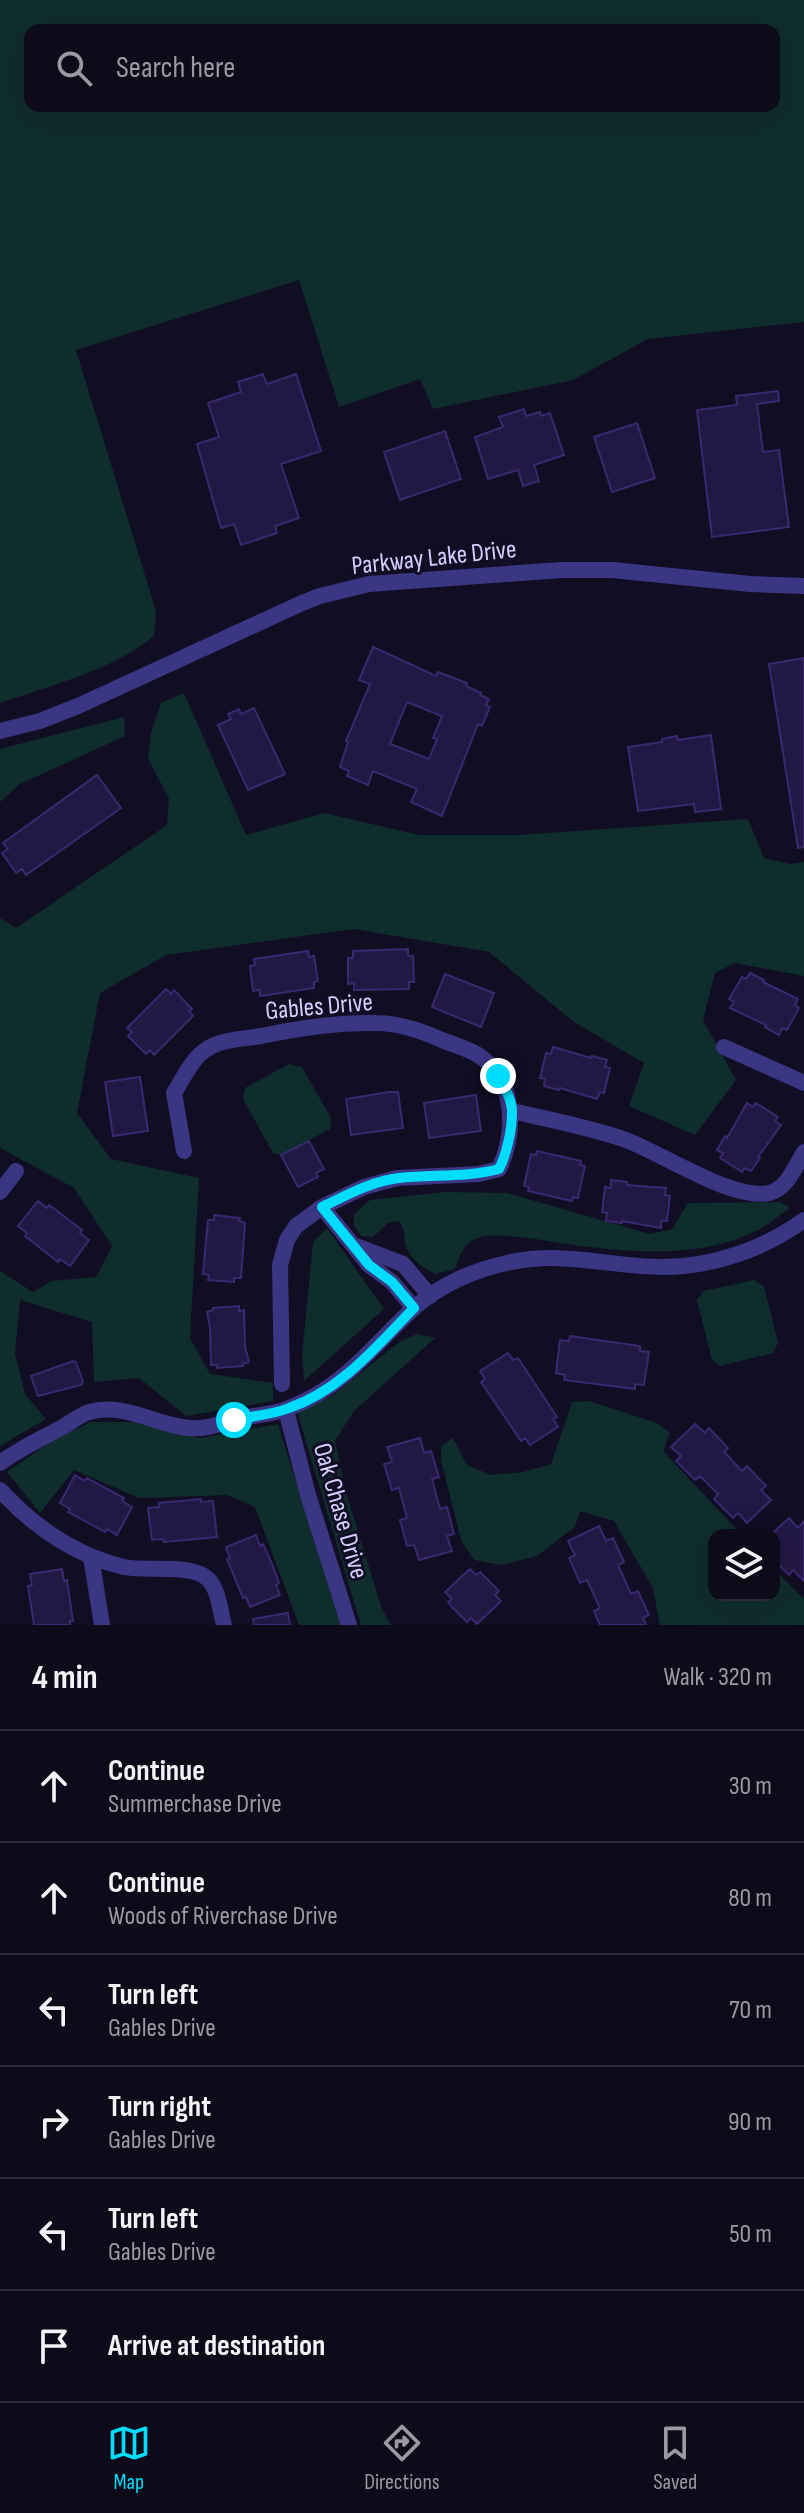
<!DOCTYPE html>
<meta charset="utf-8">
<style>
:root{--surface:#0d0a1a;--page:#161323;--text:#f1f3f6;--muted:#9a9aa2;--line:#2d2b39;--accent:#00dcf9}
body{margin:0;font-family:"Sofia Sans Condensed",sans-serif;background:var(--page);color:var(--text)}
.controls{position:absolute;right:24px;bottom:24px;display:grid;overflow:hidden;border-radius:16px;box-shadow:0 8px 32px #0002}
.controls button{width:72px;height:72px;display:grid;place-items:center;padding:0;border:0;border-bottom:2px solid var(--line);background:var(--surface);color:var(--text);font:40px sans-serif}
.stop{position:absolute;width:24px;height:24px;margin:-18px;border:6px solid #00dcf9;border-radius:50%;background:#fff}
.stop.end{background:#00dcf9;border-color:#fff;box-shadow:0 2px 8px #0008}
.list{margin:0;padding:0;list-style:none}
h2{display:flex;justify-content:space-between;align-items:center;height:104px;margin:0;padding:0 32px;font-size:34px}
h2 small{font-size:26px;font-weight:400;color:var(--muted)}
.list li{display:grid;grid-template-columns:52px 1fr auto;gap:24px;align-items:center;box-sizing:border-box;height:112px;padding:0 32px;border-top:2px solid var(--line)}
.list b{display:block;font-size:30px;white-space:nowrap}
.list p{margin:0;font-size:26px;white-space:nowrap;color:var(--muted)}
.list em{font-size:26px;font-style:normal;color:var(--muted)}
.icon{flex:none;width:44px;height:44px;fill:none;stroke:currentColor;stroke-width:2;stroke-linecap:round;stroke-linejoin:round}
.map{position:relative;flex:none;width:804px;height:1625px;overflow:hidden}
.search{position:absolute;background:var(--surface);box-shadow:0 8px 32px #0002;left:24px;right:24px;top:24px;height:88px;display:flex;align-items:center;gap:20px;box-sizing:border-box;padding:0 28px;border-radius:16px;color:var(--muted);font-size:30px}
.sheet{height:776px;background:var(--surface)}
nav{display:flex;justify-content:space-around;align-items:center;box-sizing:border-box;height:112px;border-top:2px solid var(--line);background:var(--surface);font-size:22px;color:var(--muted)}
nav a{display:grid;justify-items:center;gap:4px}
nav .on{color:var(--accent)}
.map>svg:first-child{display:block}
.green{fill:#0f2d2c;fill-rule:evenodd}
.building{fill:#221844;stroke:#392971;stroke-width:2;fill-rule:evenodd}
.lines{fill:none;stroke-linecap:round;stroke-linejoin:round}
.minor{stroke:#3a3684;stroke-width:16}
.route{stroke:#00dcf9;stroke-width:10}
.labels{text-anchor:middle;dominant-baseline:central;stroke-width:6;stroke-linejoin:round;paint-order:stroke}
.street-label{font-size:26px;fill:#d5ceff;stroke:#110d23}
</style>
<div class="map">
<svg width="804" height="1625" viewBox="0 0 804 1625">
<rect width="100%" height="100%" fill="#110d23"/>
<path class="green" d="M0 0H804V322L648 339 573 380 433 409 420 379 339 407 299 280 76 350 156 611 154 636C111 671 52 685 0 703ZM30 30H774V106H30Z
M184 693 246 835 324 813 419 835H519L748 819 764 858 790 864 804 862V976L735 963 715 973 703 1020 736 1080 695 1135 629 1106 644 1063 574 1022 489 952 354 929 166 955 100 993 77 1113 111 1159 199 1178 190 1338 210 1374 273 1383V1401L186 1416 139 1378 94 1382 92 1322 20 1300 15 1354 25 1394 46 1419 0 1446V1271L33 1292 52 1281 96 1277 112 1246 74 1188 0 1148V918L16 928 167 825 169 799 148 758 151 733 161 703Z
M124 717 125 736 20 784 0 802V749Z
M289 1064 302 1067 331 1118 330 1129 281 1155 273 1153 243 1099 245 1088Z
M445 1192 507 1193 650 1234 672 1229 688 1203 780 1202 790 1208C778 1216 767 1226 754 1232 695 1260 623 1252 560 1243 543 1240 494 1232 480 1237 464 1242 460 1255 455 1269L435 1274C423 1267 410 1260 406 1246 403 1236 406 1230 399 1221L388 1223 373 1237 361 1236 354 1226V1214L370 1200Z
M327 1228 384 1309 304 1381 302 1355 313 1242Z
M754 1280 764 1287 778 1343 773 1353 720 1366 712 1360 697 1300 704 1291Z
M417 1334 435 1338 354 1411 335 1441 347 1496 382 1609 391 1625H361L297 1412 332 1396 399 1342Z
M589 1401 657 1423 670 1433 663 1451 742 1535H714V1595H774V1569L804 1599V1625H660L653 1588 614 1521 580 1511 575 1527 537 1556 502 1565 474 1560 461 1540 441 1460V1446L453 1438 467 1465 491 1475 523 1472 551 1464 572 1402Z
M90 1422H133L200 1438 278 1424 341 1625H299L255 1507 227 1495 139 1498 74 1470 40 1513 7 1472 49 1443Z"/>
<path class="building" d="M263 374 267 384 296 374 321 451 281 464 299 518 275 526 277 533 241 545 234 524 221 528 197 444 219 437 208 403 241 392 238 382Z
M778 391 779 401 757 404 763 452 779 450 789 527 712 537 697 410 737 405 736 396Z
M524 409 526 416 540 412 541 416 550 413 564 455 534 465 539 481 523 486 518 470 488 479 475 437 503 427 499 417Z
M637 423 655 478 612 492 594 437Z
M445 431 461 479 400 500 384 452Z
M373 647 436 676 438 672 467 683 466 686 481 693 480 695 489 699 486 705 490 707 482 726 478 724 442 816 411 802 417 789 373 771 368 785 347 776 349 771 340 767 348 742 346 741 370 684 359 680ZM407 702 442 716 433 738 437 739 429 759 390 744Z
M804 658V847L798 848 769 664Z
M254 708 285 774 248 790 218 725 231 719 228 714 239 709 241 714Z
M711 735 721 809 695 812 694 804 638 811 628 747 662 742V739L677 736 678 740Z
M97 775 121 808 26 875 22 869 16 873 2 853 8 849 3 843Z
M408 949V956H413L414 982H409V989L354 990V983L348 984V958H353V951Z
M308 951 309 957 314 956 318 981 314 982V988L260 996V990L253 991 250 966 255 965 254 959Z
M750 973 764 980 763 982 798 999 795 1005 799 1008 787 1030 782 1028 779 1035 765 1027 766 1025 730 1008 734 1002 729 999 742 977 746 979Z
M445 974 494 993 481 1027 432 1007Z
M166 989 171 994 174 990 192 1009 189 1011 193 1016 154 1055 150 1050 146 1054 128 1036 132 1032 127 1028Z
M553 1047 591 1058 592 1056 607 1060 605 1067 610 1068 604 1093 600 1092 597 1099 560 1088 559 1090 544 1086 545 1079 540 1078 546 1053 551 1054Z
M140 1077 148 1131 113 1136 105 1082Z
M389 1092H398L403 1128 351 1135 346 1099Z
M476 1095 481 1131 429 1138 424 1103Z
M747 1103 753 1107 756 1103 778 1117 775 1121 781 1125 758 1157 760 1158 751 1171 745 1168 742 1172 720 1158 723 1153 717 1150 725 1136 727 1138Z
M309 1141 324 1169 316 1173 318 1177 298 1187 281 1155Z
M537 1151 581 1161 580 1165 585 1166 578 1198 573 1197 572 1201 528 1191 529 1187 524 1186 531 1154 536 1155Z
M611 1180 627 1182V1185L666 1188 665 1195 670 1196 667 1221H661V1228L622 1221V1223L606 1221 607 1213 602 1212 605 1187 611 1188Z
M38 1201 47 1208 49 1205 82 1230 80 1233 89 1240 70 1266 60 1259 58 1262 25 1236 27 1233 18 1226Z
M214 1215 240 1218 239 1221 245 1223 241 1278H234V1282L208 1280 209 1275 203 1274 208 1220H214Z
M239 1306V1311L244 1310 245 1347 249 1362 243 1364V1366L217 1368V1365H211L210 1328 207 1312 213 1310V1308Z
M570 1336 640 1346V1351L649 1352 644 1385 635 1384V1389L564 1380 565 1375 556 1373 560 1340 569 1341Z
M508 1353 513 1360 518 1358 557 1417 553 1419 558 1427 530 1445 525 1438 521 1441 481 1382 485 1379 480 1371Z
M73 1361 76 1362 83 1382 81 1385 38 1396 31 1376Z
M695 1424 705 1433 709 1428 728 1448 724 1452 742 1471 747 1466 766 1486 761 1490 771 1500 747 1523 738 1513 733 1518 714 1499 718 1494 700 1476 695 1480 676 1461 681 1456 671 1447Z
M420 1438 424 1453 431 1451 439 1477 432 1479 440 1509 447 1507 454 1534 447 1536 452 1551 419 1560 414 1545 407 1546 400 1520 407 1518 399 1488 392 1490 384 1464 392 1462 387 1447Z
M75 1475 85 1481 87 1478 124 1498 122 1501 132 1507 117 1535 107 1529 105 1532 68 1512 70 1509 60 1503Z
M201 1499V1502L213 1501 217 1537 164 1542 163 1539 152 1540 148 1508 159 1507V1503Z
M789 1518 798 1528 804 1521V1581L793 1570 789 1575 774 1560V1532Z
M599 1526 606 1541 613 1538 624 1562 618 1565 631 1594 638 1591 649 1615 643 1618 646 1625H600L594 1611 600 1608 587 1580 580 1583 569 1558 575 1555 568 1541Z
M256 1535 260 1546 263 1544 272 1564 279 1583 276 1585 280 1595 250 1607 246 1597 243 1598 227 1559 230 1558 226 1547Z
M62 1569 64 1581 67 1580 73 1621H70V1625H34L28 1586 32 1585 30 1574Z
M470 1569 476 1575 480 1572 499 1591 495 1595 501 1601 477 1624 471 1618 467 1622 452 1607 448 1602 452 1599 445 1592Z
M288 1613 290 1625H254L253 1619Z"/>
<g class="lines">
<path class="minor" d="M0 731 40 721 78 706 302 603 320 596 369 584 561 570H612L750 584 804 586
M724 1047 804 1083
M512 1111C550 1120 589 1127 626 1140 661 1153 733 1201 769 1193 787 1189 795 1167 804 1152
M184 1151 174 1093C183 1079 192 1058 207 1049 222 1039 244 1039 261 1036 299 1028 337 1022 376 1023 398 1023 422 1031 442 1040 454 1045 471 1049 481 1057 516 1082 516 1133 499 1169L479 1174 397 1178 364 1187 322 1207 296 1226 287 1240 280 1265 282 1384
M0 1192 16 1171
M322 1207 369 1265 392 1282 414 1308
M356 1246 403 1264 430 1296
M286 1410 308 1495 349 1625
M0 1463C19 1449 42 1438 63 1427 71 1422 80 1415 89 1412 124 1402 155 1425 189 1428 207 1430 220 1423 236 1419 253 1415 273 1415 289 1408 345 1387 373 1345 415 1307 441 1285 474 1270 507 1263 565 1250 607 1267 663 1267 713 1267 764 1249 804 1220
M0 1490C34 1527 74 1555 124 1567 146 1572 191 1563 208 1579 219 1590 220 1611 224 1625
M91 1557 102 1625"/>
</g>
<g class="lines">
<path class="route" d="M234 1420C251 1416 272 1415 289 1408 341 1390 376 1347 414 1308L392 1282 369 1265 322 1207C347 1195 372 1181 399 1178 433 1174 465 1178 499 1169 507 1153 512 1130 512 1112 512 1099 504 1087 498 1076"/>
</g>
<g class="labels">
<g class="street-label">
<text transform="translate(434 558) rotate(-6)">Parkway Lake Drive</text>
<text transform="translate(319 1007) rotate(-5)">Gables Drive</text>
<text transform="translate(340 1511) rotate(74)">Oak Chase Drive</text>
</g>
</g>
</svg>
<div class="controls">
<button><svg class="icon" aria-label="layers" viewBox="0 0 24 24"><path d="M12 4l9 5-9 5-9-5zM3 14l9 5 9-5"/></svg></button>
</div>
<div class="stop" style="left:234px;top:1420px"></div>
<div class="stop end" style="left:498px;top:1076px"></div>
<div class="search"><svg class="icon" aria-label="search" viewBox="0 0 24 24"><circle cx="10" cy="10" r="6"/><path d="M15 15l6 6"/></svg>Search here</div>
</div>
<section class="sheet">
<h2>4 min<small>Walk · 320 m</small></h2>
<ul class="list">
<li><svg class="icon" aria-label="ahead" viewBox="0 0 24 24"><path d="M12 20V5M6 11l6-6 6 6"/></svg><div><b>Continue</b><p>Summerchase Drive</p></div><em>30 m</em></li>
<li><svg class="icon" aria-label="ahead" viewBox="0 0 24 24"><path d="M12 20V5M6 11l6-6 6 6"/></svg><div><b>Continue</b><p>Woods of Riverchase Drive</p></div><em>80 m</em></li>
<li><svg class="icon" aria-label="left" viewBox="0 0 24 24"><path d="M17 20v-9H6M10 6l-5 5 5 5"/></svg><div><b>Turn left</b><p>Gables Drive</p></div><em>70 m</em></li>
<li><svg class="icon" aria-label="right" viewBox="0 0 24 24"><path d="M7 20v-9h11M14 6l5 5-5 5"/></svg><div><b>Turn right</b><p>Gables Drive</p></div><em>90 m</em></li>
<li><svg class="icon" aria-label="left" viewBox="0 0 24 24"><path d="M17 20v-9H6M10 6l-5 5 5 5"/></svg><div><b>Turn left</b><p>Gables Drive</p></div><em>50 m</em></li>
<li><svg class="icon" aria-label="arrive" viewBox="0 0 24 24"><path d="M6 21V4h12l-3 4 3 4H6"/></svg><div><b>Arrive at destination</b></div></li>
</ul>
</section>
<nav>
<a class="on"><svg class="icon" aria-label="map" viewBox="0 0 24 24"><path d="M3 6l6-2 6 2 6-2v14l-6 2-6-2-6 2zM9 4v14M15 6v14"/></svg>Map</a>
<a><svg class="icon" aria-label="directions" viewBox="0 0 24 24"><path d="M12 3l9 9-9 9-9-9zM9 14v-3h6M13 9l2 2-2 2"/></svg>Directions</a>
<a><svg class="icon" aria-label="saved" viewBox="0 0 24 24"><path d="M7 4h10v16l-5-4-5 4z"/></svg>Saved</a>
</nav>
